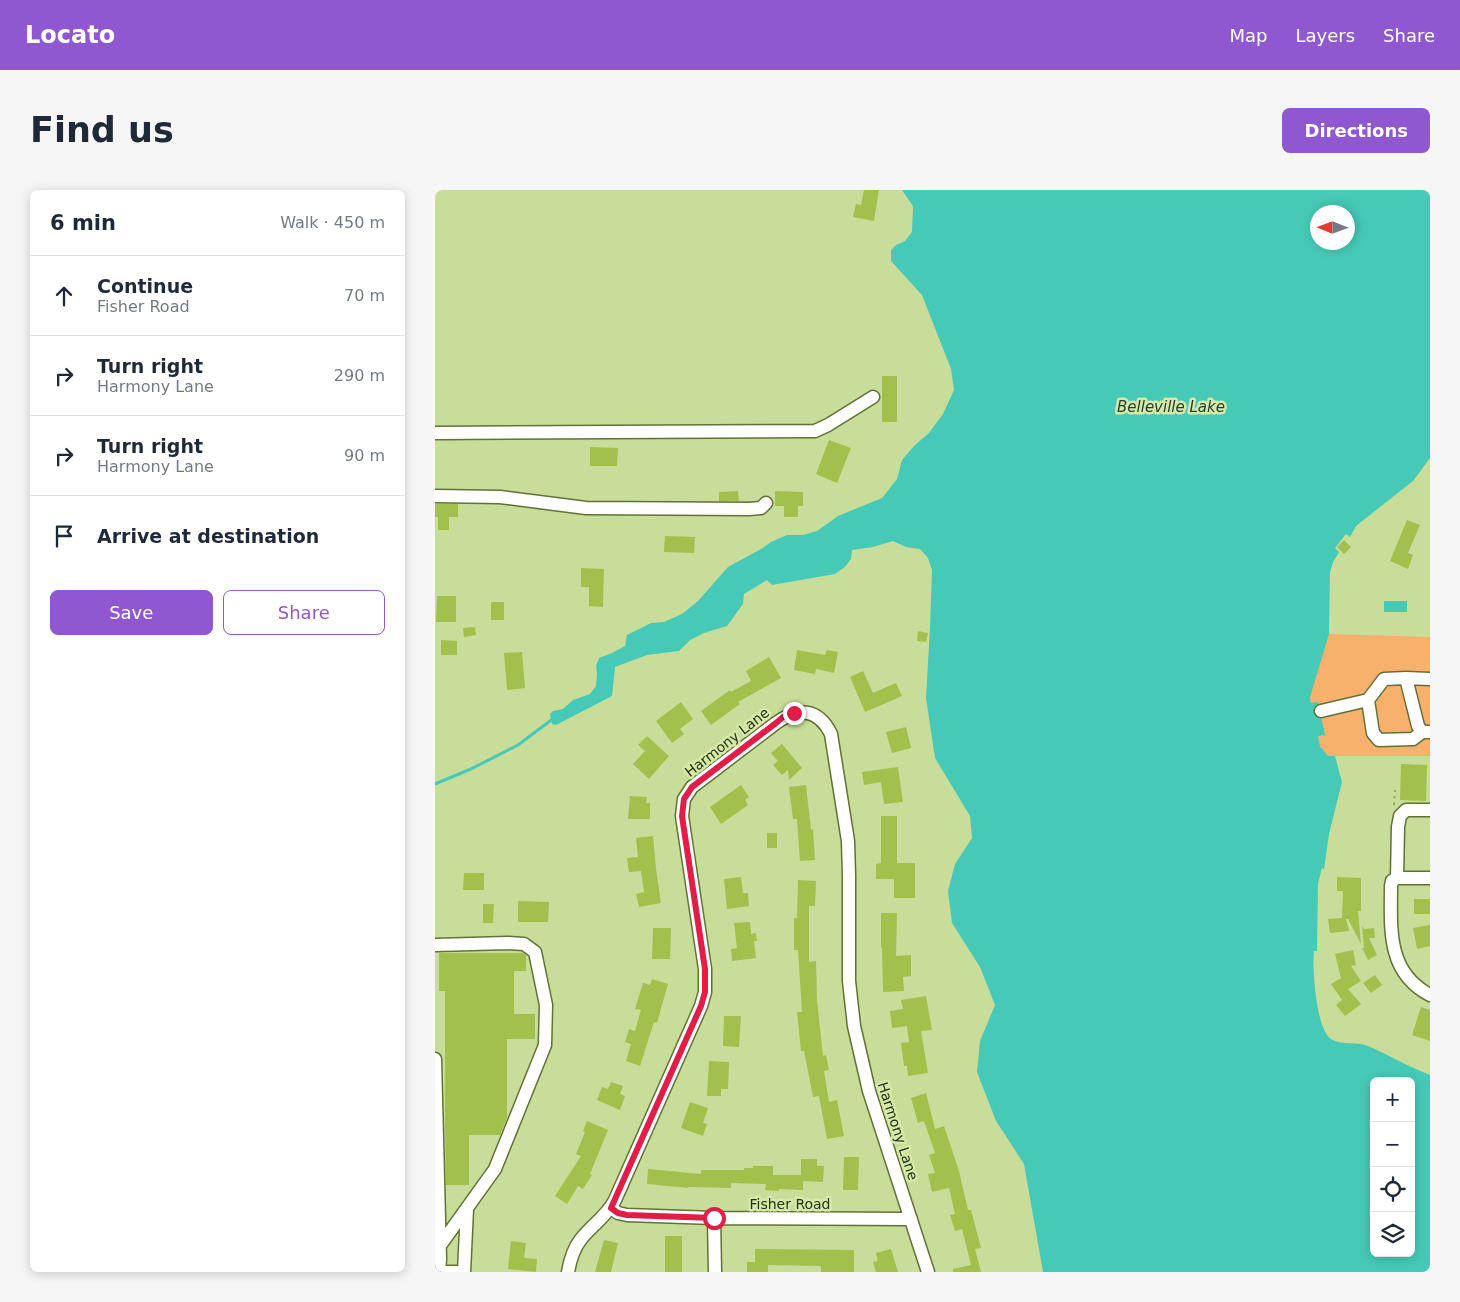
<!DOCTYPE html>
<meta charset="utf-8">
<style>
:root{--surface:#fff;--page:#f6f6f7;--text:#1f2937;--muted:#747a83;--line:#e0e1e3;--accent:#8f58d0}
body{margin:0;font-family:"DejaVu Sans",sans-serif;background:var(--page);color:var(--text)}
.controls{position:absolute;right:15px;bottom:15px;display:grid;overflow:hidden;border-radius:8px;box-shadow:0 2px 12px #0003}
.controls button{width:45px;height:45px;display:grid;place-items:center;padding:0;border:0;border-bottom:1px solid var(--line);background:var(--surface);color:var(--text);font:25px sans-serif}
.compass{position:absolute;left:875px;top:15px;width:45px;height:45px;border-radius:50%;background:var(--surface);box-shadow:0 2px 12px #0003;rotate:271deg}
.stop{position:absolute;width:15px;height:15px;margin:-11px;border:4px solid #e11d48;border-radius:50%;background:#fff}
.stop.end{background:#e11d48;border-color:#fff;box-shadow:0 1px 5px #0008}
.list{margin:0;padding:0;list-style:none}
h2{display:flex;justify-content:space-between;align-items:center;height:65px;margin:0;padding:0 20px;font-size:21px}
h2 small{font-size:16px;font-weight:400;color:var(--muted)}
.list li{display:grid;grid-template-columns:32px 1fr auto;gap:15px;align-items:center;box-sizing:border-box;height:80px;padding:0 20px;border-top:1px solid var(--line)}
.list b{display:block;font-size:19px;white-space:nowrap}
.list p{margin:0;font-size:16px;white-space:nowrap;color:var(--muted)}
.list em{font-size:16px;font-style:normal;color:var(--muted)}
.actions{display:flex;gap:10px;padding:15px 20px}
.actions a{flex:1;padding:11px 0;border:1px solid var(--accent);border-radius:8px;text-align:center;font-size:18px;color:var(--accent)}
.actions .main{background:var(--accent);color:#fff}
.icon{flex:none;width:28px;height:28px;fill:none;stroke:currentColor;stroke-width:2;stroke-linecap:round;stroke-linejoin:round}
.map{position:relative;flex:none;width:995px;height:1082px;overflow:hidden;border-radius:8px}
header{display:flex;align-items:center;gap:30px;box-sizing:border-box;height:70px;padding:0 25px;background:var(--accent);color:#fff}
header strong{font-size:24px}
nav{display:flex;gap:28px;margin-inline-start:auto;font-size:18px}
.intro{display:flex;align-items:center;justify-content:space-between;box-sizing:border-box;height:120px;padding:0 30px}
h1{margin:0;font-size:35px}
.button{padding:12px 22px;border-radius:8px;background:var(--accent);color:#fff;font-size:18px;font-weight:700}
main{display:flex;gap:30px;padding:0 30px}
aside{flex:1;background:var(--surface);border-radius:8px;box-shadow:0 2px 12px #0003}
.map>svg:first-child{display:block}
.green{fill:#f8b06d}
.water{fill:#46cab7;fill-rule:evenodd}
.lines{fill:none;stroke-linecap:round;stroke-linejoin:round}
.stream{stroke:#46cab7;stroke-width:3}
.building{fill:#a2c04c}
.minor-casing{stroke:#617232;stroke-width:15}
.path{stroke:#92a36e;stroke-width:2;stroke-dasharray:2.5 4;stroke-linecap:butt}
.minor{stroke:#fff;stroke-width:12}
.route{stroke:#e11d48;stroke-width:6}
.labels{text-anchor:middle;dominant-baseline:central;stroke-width:5;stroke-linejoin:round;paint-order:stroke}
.street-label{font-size:14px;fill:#293016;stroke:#d5eaa6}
.water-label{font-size:15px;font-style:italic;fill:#1f3b36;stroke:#d5eaa6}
</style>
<header>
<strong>Locato</strong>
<nav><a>Map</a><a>Layers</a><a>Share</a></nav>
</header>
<div class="intro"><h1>Find us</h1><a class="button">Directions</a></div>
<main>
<aside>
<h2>6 min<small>Walk · 450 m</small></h2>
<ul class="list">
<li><svg class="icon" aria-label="ahead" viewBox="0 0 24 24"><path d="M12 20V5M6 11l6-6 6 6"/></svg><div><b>Continue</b><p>Fisher Road</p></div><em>70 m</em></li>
<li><svg class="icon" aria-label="right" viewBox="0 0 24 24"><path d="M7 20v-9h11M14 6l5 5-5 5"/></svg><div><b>Turn right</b><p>Harmony Lane</p></div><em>290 m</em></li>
<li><svg class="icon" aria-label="right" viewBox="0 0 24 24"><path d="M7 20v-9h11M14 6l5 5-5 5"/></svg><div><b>Turn right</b><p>Harmony Lane</p></div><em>90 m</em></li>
<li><svg class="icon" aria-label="arrive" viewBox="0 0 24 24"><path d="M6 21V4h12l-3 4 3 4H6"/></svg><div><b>Arrive at destination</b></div></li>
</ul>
<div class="actions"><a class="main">Save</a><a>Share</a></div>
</aside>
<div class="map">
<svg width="995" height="1082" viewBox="0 0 995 1082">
<rect width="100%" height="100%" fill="#c8dd9a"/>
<path class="green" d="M894 444 995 447V566H893L885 556 882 546 889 545 883 512 876 514 875 504Z"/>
<path class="water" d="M467 0H995V268L978 291 921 336 915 347 911 344 900 358 904 362 898 372 895 382 894 444 875 507 876 513 883 512 890 545 883 546 885 556 893 566H900L907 592 894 644 889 679 887 678 883 693 882 761H879C877 778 881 839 896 849 906 856 921 851 933 856 954 865 974 877 995 885V1082H608L589 974 561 931 542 882 545 851 560 815 545 777 517 733 513 701 520 674 537 648 535 626 500 568 491 508 495 438 497 380 493 368 485 359 471 357 458 351 438 357 417 360 416 369 410 377 400 384 337 395 332 390 309 404 308 414 292 436 269 443 255 450 244 461 212 465 180 477 177 506 121 535 117 534 115 524 118 521 128 519 138 510 155 504 161 496 162 483 161 476 164 468 177 463 190 456 192 445 216 433 229 432 247 424 263 411 293 377 326 359 336 352 352 345H368L382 341 403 326 447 308 462 289 467 270 479 256 494 243 508 224 519 200 516 179 487 105 456 71V60L461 55 470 51 477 42 478 16ZM882 22H912V52H882ZM939 891H976V1063H939Z
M949 411H972V422H949Z"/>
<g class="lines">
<path class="stream" d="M0 594 36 579 83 555 119 528"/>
</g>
<path class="building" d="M429 0H444L439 31 418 27 421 14 426 15Z
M447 186H462V232H447Z
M394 250 416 258 402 293 381 284Z
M155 257 183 258 182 276H155Z
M303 301 304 311H284V302Z
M340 301 368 302V316H363V327H349V316H340Z
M0 314H23V327H14V340H3V327H0Z
M972 330 985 335 973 363 978 365 973 379 955 371Z
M230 346 260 347 259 363 229 362Z
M909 350 916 357 909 364 902 357Z
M146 378 169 379 168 417 154 416V397H146Z
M2 406H21V432H1Z
M56 412H69V430H56Z
M40 437 41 445 29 447 28 438Z
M483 441 493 443 491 452 482 451Z
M6 450 22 451V465H6Z
M362 460 390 465 392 460 403 462 399 483 381 479 380 484 359 480Z
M87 462 90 498 72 500 69 463Z
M334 467 346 488 303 512 305 514 276 535 266 521 295 500 296 502 316 491 311 481Z
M428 481 438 503 461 493 467 506 430 522 415 487Z
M246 512 258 529 245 539 249 544 237 553 221 531Z
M471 537 476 558 457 563 451 542Z
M212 546 234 566 214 589 198 574 210 561 203 555Z
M347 554 367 578 354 590 353 580 347 585 338 575 343 571 336 563Z
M966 574 992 575 991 611 965 610Z
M463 577 468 612 449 614 446 592 429 595 427 582Z
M306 595 314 607 310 610 313 615 286 634 275 617Z
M371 595 376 640 378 639 380 670 365 671 362 629H358L354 597Z
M195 606 212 607 211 613H215V629H193Z
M446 626H462V673H480V708H459V689H441V674L446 673Z
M332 643H342V658H332Z
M218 646 221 679 226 713 204 717 201 704 209 702 206 681 194 682 192 668 203 667 201 648Z
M29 683H49V700H28Z
M306 687 308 703H313L314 716 292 719 289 689Z
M902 687 926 688V721H923L926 754 913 729H911L914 741 895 743 893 729 907 728 908 701H902Z
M363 690 381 691 380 716H374V772L381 771 382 810 388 866 391 865 394 880 389 881 394 912 402 910 409 946 392 949 384 906 378 907 369 861H366L362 822H367L363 760H359V728H362Z
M979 709H995V724H979Z
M83 711 114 712 113 732H83Z
M48 714H59L58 733H48Z
M446 723H462L461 766 476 765V786L468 787 469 801 448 802 447 758 446 757Z
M315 732 316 744 321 743 322 751H319L321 768 297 771 296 759 302 758 299 733Z
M995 735V756L982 759 978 738Z
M927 736 929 739 939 738 940 748H934L942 765 933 770 927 758H929Z
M218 738H236L235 769H217Z
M918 760 921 775 916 776 926 791 913 799 926 814 910 826 901 815 907 810 896 794 906 788 900 764Z
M4 763H88L91 765V781H79V824H100V849H72V928L65 945H34V995H11L10 936V801H4Z
M940 785 947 795 936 803 928 793Z
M217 789 233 794 222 833 219 832 205 876 191 871 196 854 190 852 194 839 200 841 206 820 200 819 208 793 215 795Z
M491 806 497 840 486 841 493 883 473 886 472 876H469L466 853 474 852 472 836 457 838 455 821 468 819 466 810Z
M986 817 995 820V851L977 845Z
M289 826H306L304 857 288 856Z
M274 871 294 872 293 899H286V906H272Z
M176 892 188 896 185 904 190 906 185 920 162 910 167 897 173 899Z
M491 903 500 939 509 936 524 981 533 1020H536L546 1058 540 1059 546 1082H518V1079L536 1075 527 1039 520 1041 515 1025 520 1024 514 998 497 1002 493 984 500 983 494 965 500 963 489 931 483 933 476 908Z
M255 912 273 918 268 933 272 934 268 946 246 938Z
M152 931 173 940 155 984 157 985 148 999 143 996 132 1014 120 1006 146 966 141 964 150 942 148 941Z
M409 967H424L423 1000H408Z
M366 969H382V976H389L388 992 368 991V1000L344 999V1001L330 1000 331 994 296 993V998L253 997V998L212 994 213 979 266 984V980H309V978H318V976H338V985H366Z
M230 1046H247V1082H230Z
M169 1050 183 1053 176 1082H160Z
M76 1051 91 1053 89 1068 102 1069 101 1082 73 1079Z
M320 1059 419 1060V1082H386V1076L333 1075V1082H312V1072H320Z
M456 1059 463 1082H441L438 1072 443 1071 441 1063Z"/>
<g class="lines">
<defs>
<path id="minor" d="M0 243 380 241 393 235 438 207
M0 306 65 307 151 318 314 319 326 318 331 313
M971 488 949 489 933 510 938 543 944 550 978 549 987 542
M995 489 971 488 983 536 987 542H995
M886 521 933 510
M962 688 957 691 956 696C956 738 951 782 995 805
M962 688 963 637 965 626 971 620H995
M962 688H995
M0 755 73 753 89 754 100 762 111 815 110 855 60 979 4 1057
M0 869 5 1069 4 1082H29L32 1019
M176 1018 183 1023 192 1025 279 1028 476 1029
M279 1028 280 1082
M133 1082C135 1070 139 1058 146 1049 157 1035 172 1026 180 1010L266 816 270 802V779L247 626 249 609 257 597 341 533C363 517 383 518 396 544L413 651 414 686V791L419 836 434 901 493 1082"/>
</defs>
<use href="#minor" class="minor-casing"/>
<path class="path" d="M959 615 960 600"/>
<use href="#minor" class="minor"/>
</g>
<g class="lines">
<path class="route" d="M279 1028 192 1025 183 1023 176 1018 266 816 270 802V779L247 626 249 609 257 597 341 533 348 527 359 523"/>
</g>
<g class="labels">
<g class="street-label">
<text transform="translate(292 552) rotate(-38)">Harmony Lane</text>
<text transform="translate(463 941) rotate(72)">Harmony Lane</text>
<text x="355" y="1014">Fisher Road</text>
</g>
<g class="water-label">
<text x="736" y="217">Belleville Lake</text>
</g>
</g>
</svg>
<div class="controls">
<button>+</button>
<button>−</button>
<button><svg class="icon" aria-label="locate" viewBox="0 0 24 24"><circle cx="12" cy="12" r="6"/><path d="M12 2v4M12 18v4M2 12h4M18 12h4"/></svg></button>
<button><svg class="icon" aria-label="layers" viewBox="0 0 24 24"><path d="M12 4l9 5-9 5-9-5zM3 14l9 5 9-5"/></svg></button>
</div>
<svg class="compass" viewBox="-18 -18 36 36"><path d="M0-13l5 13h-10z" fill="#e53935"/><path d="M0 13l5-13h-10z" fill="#747a83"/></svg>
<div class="stop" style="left:279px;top:1028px"></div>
<div class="stop end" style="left:359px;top:523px"></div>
</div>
</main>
